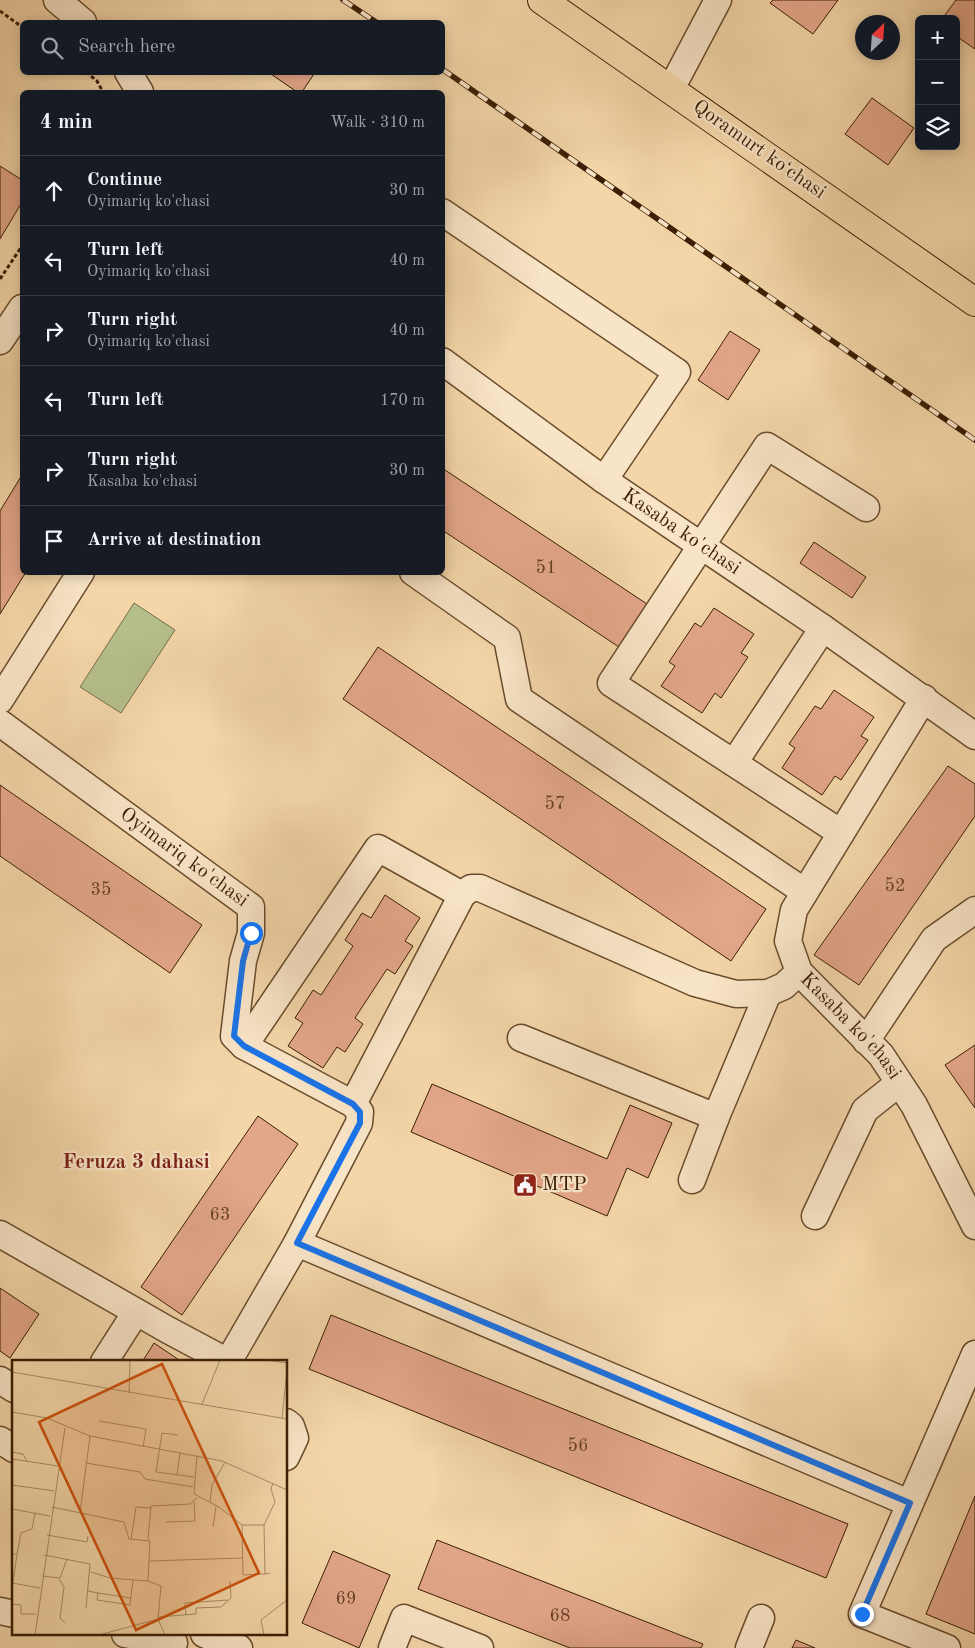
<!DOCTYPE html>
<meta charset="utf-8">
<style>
:root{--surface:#171b24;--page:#20242c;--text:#f1f3f6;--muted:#9ea1a6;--line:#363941}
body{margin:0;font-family:"Old Standard TT",serif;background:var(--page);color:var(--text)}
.controls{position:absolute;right:15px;top:15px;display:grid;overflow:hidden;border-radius:8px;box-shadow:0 2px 12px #0003}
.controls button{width:45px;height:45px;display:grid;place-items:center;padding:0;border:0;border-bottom:1px solid var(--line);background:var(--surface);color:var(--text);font:25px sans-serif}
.compass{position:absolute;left:855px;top:15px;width:45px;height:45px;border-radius:50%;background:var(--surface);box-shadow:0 2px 12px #0003;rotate:25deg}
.stop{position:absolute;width:15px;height:15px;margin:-11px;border:4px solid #1a73e8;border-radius:50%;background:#fff}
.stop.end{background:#1a73e8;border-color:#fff;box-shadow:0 1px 5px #0008}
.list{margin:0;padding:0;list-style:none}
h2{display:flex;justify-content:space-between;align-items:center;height:65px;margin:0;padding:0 20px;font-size:21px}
h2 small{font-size:16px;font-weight:400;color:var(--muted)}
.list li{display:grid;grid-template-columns:32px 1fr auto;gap:15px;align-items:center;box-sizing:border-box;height:70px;padding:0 20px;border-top:1px solid var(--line)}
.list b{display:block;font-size:19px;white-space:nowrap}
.list p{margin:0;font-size:16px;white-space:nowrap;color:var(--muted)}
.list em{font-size:16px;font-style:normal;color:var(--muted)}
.icon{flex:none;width:28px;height:28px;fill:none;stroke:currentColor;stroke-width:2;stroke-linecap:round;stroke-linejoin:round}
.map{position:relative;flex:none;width:975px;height:1648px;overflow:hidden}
.search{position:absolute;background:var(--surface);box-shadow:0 2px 12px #0003;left:20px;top:20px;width:425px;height:55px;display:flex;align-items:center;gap:12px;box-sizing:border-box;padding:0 18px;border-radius:8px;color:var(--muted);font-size:19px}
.panel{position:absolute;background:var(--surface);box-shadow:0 2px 12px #0003;left:20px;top:90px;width:425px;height:485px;border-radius:8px}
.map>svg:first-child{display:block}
.green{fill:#b5bf8c;stroke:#786e48}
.building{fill:#e2a689;stroke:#3b1e04}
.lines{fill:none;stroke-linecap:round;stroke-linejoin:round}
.minor-casing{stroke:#694c2d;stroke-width:29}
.major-casing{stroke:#3b1e04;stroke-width:30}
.path{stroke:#3b1e04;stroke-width:3;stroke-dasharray:4 2.5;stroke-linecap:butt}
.minor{stroke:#f8e4c6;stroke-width:26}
.major{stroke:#f4d6a8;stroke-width:28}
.rail-casing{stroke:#3b1e04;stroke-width:5.5}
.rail{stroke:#f8e4c6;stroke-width:4;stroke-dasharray:11;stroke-linecap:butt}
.route{stroke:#1a73e8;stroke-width:6}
.labels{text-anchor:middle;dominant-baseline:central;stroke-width:4.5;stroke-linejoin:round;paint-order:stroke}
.number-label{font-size:18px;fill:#654025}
.street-label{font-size:20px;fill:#3b1e04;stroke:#f8e4c6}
.poi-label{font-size:20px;fill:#3b1e04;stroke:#f8e4c6;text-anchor:start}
.neighbourhood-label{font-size:21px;font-weight:bold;fill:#7a1f14;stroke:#f8e4c6}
.inset-road{fill:none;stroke:#aa8c66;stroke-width:1}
.view{fill:#ce500b;fill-opacity:0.15;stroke:#ce500b;stroke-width:2.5}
.inset-edge{fill:none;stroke:#3b1e04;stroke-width:2.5}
</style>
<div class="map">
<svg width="975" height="1648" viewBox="0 0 975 1648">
<rect width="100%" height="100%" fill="#f4d6a8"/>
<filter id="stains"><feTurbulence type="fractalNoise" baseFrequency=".004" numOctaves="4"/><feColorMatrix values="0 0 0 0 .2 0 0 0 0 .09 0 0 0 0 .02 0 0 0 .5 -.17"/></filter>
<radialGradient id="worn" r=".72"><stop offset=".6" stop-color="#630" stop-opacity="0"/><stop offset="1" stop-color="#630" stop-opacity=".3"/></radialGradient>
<path class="green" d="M134 603 175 630 121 713 80 687Z"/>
<path class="building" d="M773 0H838L813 34 770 3Z
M956 0H975V49L956 36V19H942Z
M268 72H312L314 74 302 92H297Z
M872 98 914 128 888 165 845 134Z
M0 166 22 180V202L0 239Z
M730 331 760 350 728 400 698 380Z
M442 468 650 606 622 649 442 530Z
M22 475V572H26L0 614V511Z
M814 542 866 577 852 598 800 563Z
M714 608 754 634 741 653 748 657 721 698 715 693 702 713 661 686 675 666 669 662 695 623 701 627Z
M378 647 766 909 731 961 343 699Z
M834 690 874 717 861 736 868 740 841 780 835 776 822 795 782 768 795 748 789 744 815 706 821 709Z
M948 766 975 784V816L859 985 814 955Z
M0 785 202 925 170 973 0 856Z
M385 895 420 918 405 941 413 946 395 974 387 969 355 1018 363 1024 345 1052 337 1047 323 1068 288 1046 303 1023 295 1018 313 990 321 995 353 946 345 940 362 913 371 918Z
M975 1045V1108L945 1065Z
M432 1084 607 1159 630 1105 672 1123 648 1178 627 1168 607 1216 411 1132Z
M258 1116 298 1144 182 1315 141 1287Z
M0 1288 39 1314 10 1358 0 1351Z
M331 1315 848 1524 826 1578 309 1369Z
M154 1343 182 1362H142Z
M975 1496V1634L926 1614Z
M437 1540 703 1644 701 1648H570L418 1589Z
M333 1551 390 1575 359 1648 302 1623Z
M796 1640 815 1648H792Z"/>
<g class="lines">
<defs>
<g id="minor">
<path d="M57 0 83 22"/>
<path d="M128 72 140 92"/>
<path d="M671 89 718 0"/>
<path d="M442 212 677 372 604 480"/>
<path d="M0 341 22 308"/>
<path id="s1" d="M442 361 604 480 823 628 975 736"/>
<path d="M413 572 507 638 519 699 805 892"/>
<path id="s2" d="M924 698 794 910 788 941 799 972 881 1055 914 1105 975 1226"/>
<path d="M0 700 81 572"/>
<path id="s3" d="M0 723 251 907V933L243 961 234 1036 244 1046 353 1104 360 1112 359 1123 297 1243 228 1362"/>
<path d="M734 763 823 628"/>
<path d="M841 833 611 683 767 446 866 508"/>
<path d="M521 1038 716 1117 768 993"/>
<path d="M866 1041 934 939 975 910"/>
<path d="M244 1046 378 848 462 895"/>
<path d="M353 1104 462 895 471 888H480L695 983 736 994 768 993 784 986 799 972"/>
<path d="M692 1180 716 1117"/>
<path d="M815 1216 865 1110 899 1083"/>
<path d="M0 1234 168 1330 228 1362"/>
<path d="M297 1243 909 1503"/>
<path d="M104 1362 136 1312"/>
<path d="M0 1380 14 1389"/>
<path d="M286 1422 291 1426 295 1438 286 1457"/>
<path d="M0 1440 14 1449"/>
<path d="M0 1611 14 1614"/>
<path d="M125 1634 174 1643"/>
<path d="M204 1634 239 1648"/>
<path d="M392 1648 404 1618 480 1648"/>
<path d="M749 1648 761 1618"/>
<path d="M947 1648 862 1614 975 1354"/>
</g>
<path id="major" d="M542 0 975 302"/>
</defs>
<use href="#minor" class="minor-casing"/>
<use href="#major" class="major-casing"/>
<path class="path" d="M0 11 22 27
M86 72 97 81 103 92
M0 279 22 246"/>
<use href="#minor" class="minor"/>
<use href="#major" class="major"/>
<defs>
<path id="rail" d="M343 0 376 22
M442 69 975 440"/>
</defs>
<use href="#rail" class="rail-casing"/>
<use href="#rail" class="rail"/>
</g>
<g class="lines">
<path class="route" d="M251 933 243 961 234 1036 244 1046 353 1104 360 1112V1123L297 1243 910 1503 862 1614"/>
</g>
<defs>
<symbol id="civic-square" viewBox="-11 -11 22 22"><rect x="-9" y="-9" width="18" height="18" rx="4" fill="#8f2418" stroke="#f8e4c6"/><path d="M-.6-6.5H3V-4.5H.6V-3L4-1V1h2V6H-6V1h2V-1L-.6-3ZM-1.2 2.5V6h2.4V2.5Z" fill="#fff"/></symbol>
</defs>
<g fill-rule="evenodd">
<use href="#civic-square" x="511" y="1171" width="28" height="28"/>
</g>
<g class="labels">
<g class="number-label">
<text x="546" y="568">51</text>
<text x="555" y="804">57</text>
<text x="895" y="886">52</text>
<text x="101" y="890">35</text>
<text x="220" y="1215">63</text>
<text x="578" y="1446">56</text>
<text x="346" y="1599">69</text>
<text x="560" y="1616">68</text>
</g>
<g class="street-label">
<text transform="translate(759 150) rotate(35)">Qoramurt koʻchasi</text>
<text stroke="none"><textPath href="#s1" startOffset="294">Kasaba ko'chasi</textPath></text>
<text stroke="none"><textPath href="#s3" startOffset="228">Oyimariq ko'chasi</textPath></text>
<text stroke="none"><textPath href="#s2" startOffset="388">Kasaba ko'chasi</textPath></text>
</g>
<g class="poi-label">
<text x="542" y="1185">MTP</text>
</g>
<g class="neighbourhood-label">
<text x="136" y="1162">Feruza 3 dahasi</text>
</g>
</g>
<g transform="translate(12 1360)">
<rect width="275" height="275" fill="#f4d6a8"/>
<path class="inset-road" d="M254 0 275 3M0 12 275 59M117 33 118 0M190 44 208 0M0 52 35 58 78 76 210 101 275 130M270 58 275 10M87 61 134 69 131 87M166 75 150 73 144 112 182 117M0 92 11 94 15 101M185 95 182 134 207 147 230 165H252M0 99 46 106M74 103 128 112 133 119 181 127M165 115 168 92M0 125 42 131M198 142 200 125 213 102M40 147 112 162 117 179 138 181 136 221 149 226 146 259 153 275M0 149 38 156M68 153 78 76M154 162 183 161 182 142M230 165 231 215 253 214M201 167 204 146M35 175 75 182 76 176M119 180 124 147 138 148M136 180 139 146 178 144 185 138M0 194H5L1 223M5 194 9 173 20 169 23 153M32 195 78 204 74 248M138 201 230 198M79 212 98 218 136 221M258 213 253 214 252 165 263 142 259 129 261 123M30 216 48 218 55 199M47 219 52 227 48 258 53 263M0 223 28 228M76 231 86 233 85 240 118 245 121 220M86 233 119 238M0 244 9 245V254H24M174 255 173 243 216 240M146 257 184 254V248L209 247 219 238 218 221M23 275 53 68M87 275 146 259M252 275 249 260 275 240"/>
<path class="view" d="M150 4 247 213 124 270 27 62Z"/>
<rect width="275" height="275" class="inset-edge"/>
</g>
<rect width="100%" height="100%" filter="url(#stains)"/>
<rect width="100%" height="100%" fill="url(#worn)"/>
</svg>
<div class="controls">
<button>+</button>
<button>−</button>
<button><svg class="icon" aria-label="layers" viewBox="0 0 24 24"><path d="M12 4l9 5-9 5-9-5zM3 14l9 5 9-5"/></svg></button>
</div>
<svg class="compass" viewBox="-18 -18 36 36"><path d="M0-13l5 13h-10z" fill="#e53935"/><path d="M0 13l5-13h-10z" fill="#9ea1a6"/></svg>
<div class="stop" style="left:251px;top:933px"></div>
<div class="stop end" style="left:862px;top:1614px"></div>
<div class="search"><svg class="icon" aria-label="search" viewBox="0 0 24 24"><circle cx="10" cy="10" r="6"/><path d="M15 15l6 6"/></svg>Search here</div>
<section class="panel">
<h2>4 min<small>Walk · 310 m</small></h2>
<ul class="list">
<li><svg class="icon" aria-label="ahead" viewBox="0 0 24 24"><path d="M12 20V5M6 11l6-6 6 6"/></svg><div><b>Continue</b><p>Oyimariq ko'chasi</p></div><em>30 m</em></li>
<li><svg class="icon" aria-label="left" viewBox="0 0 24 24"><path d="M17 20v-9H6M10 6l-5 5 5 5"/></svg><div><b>Turn left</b><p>Oyimariq ko'chasi</p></div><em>40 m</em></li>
<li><svg class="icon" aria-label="right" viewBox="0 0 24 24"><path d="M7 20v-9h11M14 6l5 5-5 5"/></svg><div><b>Turn right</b><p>Oyimariq ko'chasi</p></div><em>40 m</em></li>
<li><svg class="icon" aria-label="left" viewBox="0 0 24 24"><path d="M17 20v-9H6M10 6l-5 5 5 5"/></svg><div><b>Turn left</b></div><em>170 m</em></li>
<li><svg class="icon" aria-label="right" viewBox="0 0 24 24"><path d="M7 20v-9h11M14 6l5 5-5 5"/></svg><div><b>Turn right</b><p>Kasaba ko'chasi</p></div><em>30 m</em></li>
<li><svg class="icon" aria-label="arrive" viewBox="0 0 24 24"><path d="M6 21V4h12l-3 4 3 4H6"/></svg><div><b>Arrive at destination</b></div></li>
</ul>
</section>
</div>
